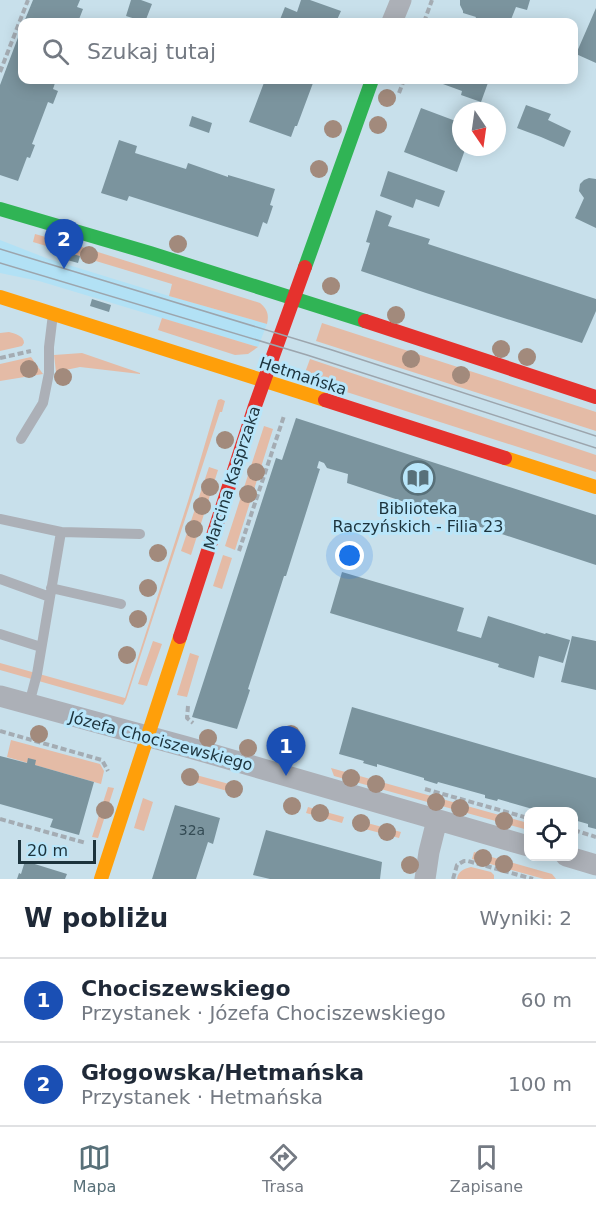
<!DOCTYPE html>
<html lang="pl">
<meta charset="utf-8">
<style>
:root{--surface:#fff;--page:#f6f6f7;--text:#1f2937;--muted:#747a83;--line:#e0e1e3;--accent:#587079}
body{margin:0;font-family:"DejaVu Sans",sans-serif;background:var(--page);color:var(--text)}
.controls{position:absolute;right:18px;bottom:18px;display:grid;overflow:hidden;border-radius:12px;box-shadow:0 3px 15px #0003}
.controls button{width:54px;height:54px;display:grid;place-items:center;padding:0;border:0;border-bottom:2px solid var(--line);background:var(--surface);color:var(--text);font:30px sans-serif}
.compass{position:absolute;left:452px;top:102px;width:54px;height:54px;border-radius:50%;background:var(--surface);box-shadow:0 3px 15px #0003;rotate:167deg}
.scale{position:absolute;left:18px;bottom:15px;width:78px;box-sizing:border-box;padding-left:6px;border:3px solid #1c333c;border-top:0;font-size:16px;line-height:21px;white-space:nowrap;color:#1c333c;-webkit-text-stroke:4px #b9e6fa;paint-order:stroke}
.you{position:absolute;left:350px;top:556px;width:21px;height:21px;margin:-15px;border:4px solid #fff;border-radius:50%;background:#1a73e8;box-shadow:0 0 0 9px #1a73e833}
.badge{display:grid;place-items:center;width:39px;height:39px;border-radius:50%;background:var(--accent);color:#fff;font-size:20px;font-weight:700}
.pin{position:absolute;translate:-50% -50px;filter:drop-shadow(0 2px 3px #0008)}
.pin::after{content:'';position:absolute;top:32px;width:21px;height:18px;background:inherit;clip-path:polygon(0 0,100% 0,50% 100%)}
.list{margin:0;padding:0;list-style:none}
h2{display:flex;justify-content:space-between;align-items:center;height:78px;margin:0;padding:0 24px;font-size:26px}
h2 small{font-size:20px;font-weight:400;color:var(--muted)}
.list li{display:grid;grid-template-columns:39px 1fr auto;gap:18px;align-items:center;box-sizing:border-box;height:84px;padding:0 24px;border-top:2px solid var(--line)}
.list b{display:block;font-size:22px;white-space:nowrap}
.list p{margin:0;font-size:20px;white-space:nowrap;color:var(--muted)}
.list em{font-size:20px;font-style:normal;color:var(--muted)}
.icon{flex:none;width:33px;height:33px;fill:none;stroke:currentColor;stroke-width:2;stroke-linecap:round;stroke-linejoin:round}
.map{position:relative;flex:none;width:596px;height:879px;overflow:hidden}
.search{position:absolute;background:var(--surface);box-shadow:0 3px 15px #0003;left:18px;right:18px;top:18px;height:66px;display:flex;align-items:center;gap:15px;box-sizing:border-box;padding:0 21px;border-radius:12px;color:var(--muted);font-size:22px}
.sheet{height:246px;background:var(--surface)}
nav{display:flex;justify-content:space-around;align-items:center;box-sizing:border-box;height:84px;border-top:2px solid var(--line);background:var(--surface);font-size:16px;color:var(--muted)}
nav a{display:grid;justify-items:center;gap:3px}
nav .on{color:var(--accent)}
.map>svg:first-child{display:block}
.built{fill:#b2e1f5}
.green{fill:#e4bba6}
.building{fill:#7b949e}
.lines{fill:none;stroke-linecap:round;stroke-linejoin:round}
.path{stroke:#a4acb3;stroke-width:4;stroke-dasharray:6 3;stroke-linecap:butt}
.lane{stroke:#acb0b7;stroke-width:10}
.street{stroke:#acb0b7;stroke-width:21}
.fast{stroke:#30b455;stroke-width:14}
.slow{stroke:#ff9f0a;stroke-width:14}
.jam{stroke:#e5322d;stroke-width:14}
.tram{stroke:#9ca5ad;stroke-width:1.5}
.tree{fill:#a28a7c}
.labels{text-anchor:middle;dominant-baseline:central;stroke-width:6;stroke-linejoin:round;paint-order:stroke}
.number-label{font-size:14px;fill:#344b54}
.street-label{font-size:16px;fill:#1c333c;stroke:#b9e6fa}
.poi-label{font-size:16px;fill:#1c333c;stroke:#b9e6fa}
</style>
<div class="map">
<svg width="596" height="879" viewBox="0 0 596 879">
<rect width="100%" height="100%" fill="#c8e0eb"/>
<path class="built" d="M0 240 46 258 169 296 267 324 258 347 39 281 0 273Z"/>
<path class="green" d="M35 234 82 247 260 303C268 310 269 315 267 324L169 296 172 284 33 242Z
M162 318 258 347 248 354 235 355 158 330Z
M322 323 596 412V431L316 341Z
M9 332C16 334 24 336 24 343L22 346 0 351V333Z
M82 353 140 373V374L80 367 56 372 54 355Z
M31 357 43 374 0 381V364Z
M310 359 596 455V472L303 378Z
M221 399 225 401 222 412H220L126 700 123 705 0 670V663L125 698 189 498 218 400Z
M264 426 273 429 235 550 225 546Z
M209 467 218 470 191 555 181 551Z
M223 555 232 558 222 589 213 586Z
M153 641 162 644 147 686 138 684Z
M190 653 199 656 187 697 177 695Z
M11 740 100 764 104 771 101 784 7 757Z
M331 768 528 823V830L334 776Z
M189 773 240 787 238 794 188 780Z
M108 787 114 788 98 838 92 837Z
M143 798 153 802 144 831 134 828Z
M308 807 344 817 342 823 306 813Z
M356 820 401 832 399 838 354 826Z
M474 852 552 874 556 879H544L472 859Z
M471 867 491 872 494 875V879H457C458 871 464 869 471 867Z"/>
<path class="building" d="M33 0H80L77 7 83 9 78 22H24Z
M131 0H141L152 4 145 22 126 16Z
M301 0H310L341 11 336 22H279L285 7 297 12Z
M460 0H530L527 10 516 7 510 22H474L476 17 463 13V11L460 5Z
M596 8V63L576 54Z
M22 27V80H56L53 89 58 91 53 104 48 102 32 144 35 145 30 158 27 157 18 181 0 175V85Z
M265 80H304L313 83 297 126H295L291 137 249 122Z
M432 80H489L481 102 461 95 462 91Z
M526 105 551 114 548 120 571 131 564 147 541 137 517 128Z
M421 108 461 123V147H466L457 172 404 152Z
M192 116 212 123 209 133 189 126Z
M119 140 137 146 135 153 186 169 188 163 228 177V175L275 189 270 205 273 206 267 224 263 222 258 237 129 196 127 201 101 193Z
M388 171 445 191 439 207 416 199 413 208 380 196Z
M589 178 596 179V228L575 218 584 198 579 191 580 184 584 180Z
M376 210 392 216 388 226 430 239 428 244 596 299V311L582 343 426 293 361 271 370 243 366 242Z
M62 251 80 256 78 263 60 258Z
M92 299 111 305 109 312 90 306Z
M296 418 596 515V565L347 483 348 474 327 468 324 463 319 461 317 468 320 469 318 475 286 576H284L248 689 250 690 237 729 192 717 276 458 282 460Z
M342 572 464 608 457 631 481 638 488 616 545 634 546 633 570 640 563 663 539 656 534 678 498 667 499 664 330 613Z
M572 636 596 641V690L561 682Z
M352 707 596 778V829L588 827V824L574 820V812H543L498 799 497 801 485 798V795L438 782 437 784 424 780V778L377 764V767L363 763 364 761 339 754Z
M0 756 27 763 28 758 36 760 35 765 94 782 79 835 50 827 53 819 0 804Z
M175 805 220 818 213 844 208 842 196 879H152Z
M266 830 382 862 380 879H270L253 875Z
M25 861 67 874 65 879H17L19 873 21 874Z"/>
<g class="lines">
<path class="path" d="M424 22 432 0
M0 72 28 0
M399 93 404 80
M0 358 31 351
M239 551 284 416
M188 706 187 718 193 723
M0 731 102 760 108 771
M425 789 528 818
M0 819 86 843
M574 830 596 837
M453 879 457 865 464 861H468L533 879"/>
<path class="lane" d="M21 439 43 403 49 373V347L53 314
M0 519 61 532
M0 579 50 597
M51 588 121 604
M0 634 41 647
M29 704 37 674 61 532 140 534"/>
<path class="street" d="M392 22 401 0
M0 696 187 747 528 846
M566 856 596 865
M425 879 429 852 437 820"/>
<path class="fast" d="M0 209 150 253 365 321
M305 267 372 80"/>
<path class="slow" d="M0 297 325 400
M505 458 596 487
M101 879 180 637"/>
<path class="jam" d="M365 321 596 397
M325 400 505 458
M180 637 255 406 305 267"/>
<path class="tram" d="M0 249 332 350 596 436
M0 263 307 355 596 448"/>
</g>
<g class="tree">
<circle cx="387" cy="98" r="9"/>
<circle cx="378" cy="125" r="9"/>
<circle cx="333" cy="129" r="9"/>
<circle cx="319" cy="169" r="9"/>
<circle cx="178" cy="244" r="9"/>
<circle cx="89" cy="255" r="9"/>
<circle cx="331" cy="286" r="9"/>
<circle cx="396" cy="315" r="9"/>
<circle cx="501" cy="349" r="9"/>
<circle cx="527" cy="357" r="9"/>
<circle cx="411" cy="359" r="9"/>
<circle cx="29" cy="369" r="9"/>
<circle cx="461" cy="375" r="9"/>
<circle cx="63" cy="377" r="9"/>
<circle cx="225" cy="440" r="9"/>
<circle cx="256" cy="472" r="9"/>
<circle cx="210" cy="487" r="9"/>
<circle cx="248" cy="494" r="9"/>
<circle cx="202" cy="506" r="9"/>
<circle cx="194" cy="529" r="9"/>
<circle cx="158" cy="553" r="9"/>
<circle cx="148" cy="588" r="9"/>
<circle cx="138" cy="619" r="9"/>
<circle cx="127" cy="655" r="9"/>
<circle cx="39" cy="734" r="9"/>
<circle cx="291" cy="734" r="9"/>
<circle cx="208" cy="738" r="9"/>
<circle cx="248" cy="748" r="9"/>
<circle cx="190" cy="777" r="9"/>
<circle cx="351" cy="778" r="9"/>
<circle cx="376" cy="784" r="9"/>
<circle cx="234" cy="789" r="9"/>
<circle cx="436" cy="802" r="9"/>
<circle cx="292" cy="806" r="9"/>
<circle cx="460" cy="808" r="9"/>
<circle cx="105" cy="810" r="9"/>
<circle cx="320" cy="813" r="9"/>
<circle cx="504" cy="821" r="9"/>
<circle cx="361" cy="823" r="9"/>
<circle cx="387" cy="832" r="9"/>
<circle cx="483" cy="858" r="9"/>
<circle cx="504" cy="864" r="9"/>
<circle cx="410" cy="865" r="9"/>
</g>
<defs>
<symbol id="library-ring" viewBox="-11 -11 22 22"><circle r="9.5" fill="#b9e6fa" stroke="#587079" stroke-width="1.5"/><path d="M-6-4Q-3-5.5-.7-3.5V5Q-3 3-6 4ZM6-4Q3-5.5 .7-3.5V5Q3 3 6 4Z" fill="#587079"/></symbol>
</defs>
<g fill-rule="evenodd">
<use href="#library-ring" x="399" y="459" width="38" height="38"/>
</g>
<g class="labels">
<g class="number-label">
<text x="192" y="830">32a</text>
</g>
<g class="street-label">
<text transform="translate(303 376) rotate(18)">Hetmańska</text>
<text transform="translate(232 478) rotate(-72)">Marcina Kasprzaka</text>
<text transform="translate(161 741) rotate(15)">Józefa Chociszewskiego</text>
</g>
<g class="poi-label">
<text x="418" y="508">Biblioteka<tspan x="418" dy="18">Raczyńskich - Filia 23</tspan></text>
</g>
</g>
</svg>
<div class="controls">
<button><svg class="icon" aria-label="locate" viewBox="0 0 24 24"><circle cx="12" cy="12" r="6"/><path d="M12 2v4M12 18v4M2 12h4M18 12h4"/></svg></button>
</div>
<svg class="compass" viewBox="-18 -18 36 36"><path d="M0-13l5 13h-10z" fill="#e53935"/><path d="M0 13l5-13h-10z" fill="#747a83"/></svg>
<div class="scale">20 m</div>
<div class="you"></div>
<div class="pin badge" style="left:286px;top:776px;background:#1a4fb4">1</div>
<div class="pin badge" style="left:64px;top:269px;background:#1a4fb4">2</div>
<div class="search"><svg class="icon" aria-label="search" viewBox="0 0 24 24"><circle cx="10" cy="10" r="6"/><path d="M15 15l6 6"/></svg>Szukaj tutaj</div>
</div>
<section class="sheet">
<h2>W pobliżu<small>Wyniki: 2</small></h2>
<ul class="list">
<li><span class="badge" style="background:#1a4fb4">1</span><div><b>Chociszewskiego</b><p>Przystanek · Józefa Chociszewskiego</p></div><em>60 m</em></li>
<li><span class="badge" style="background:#1a4fb4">2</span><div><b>Głogowska/Hetmańska</b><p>Przystanek · Hetmańska</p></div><em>100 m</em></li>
</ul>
</section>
<nav>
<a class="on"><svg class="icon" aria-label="map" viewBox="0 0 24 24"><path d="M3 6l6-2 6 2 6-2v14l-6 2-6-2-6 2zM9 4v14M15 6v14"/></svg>Mapa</a>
<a><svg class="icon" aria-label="directions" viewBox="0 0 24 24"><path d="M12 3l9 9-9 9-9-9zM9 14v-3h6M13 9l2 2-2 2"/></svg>Trasa</a>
<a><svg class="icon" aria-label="saved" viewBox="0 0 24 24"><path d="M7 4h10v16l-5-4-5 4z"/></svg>Zapisane</a>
</nav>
